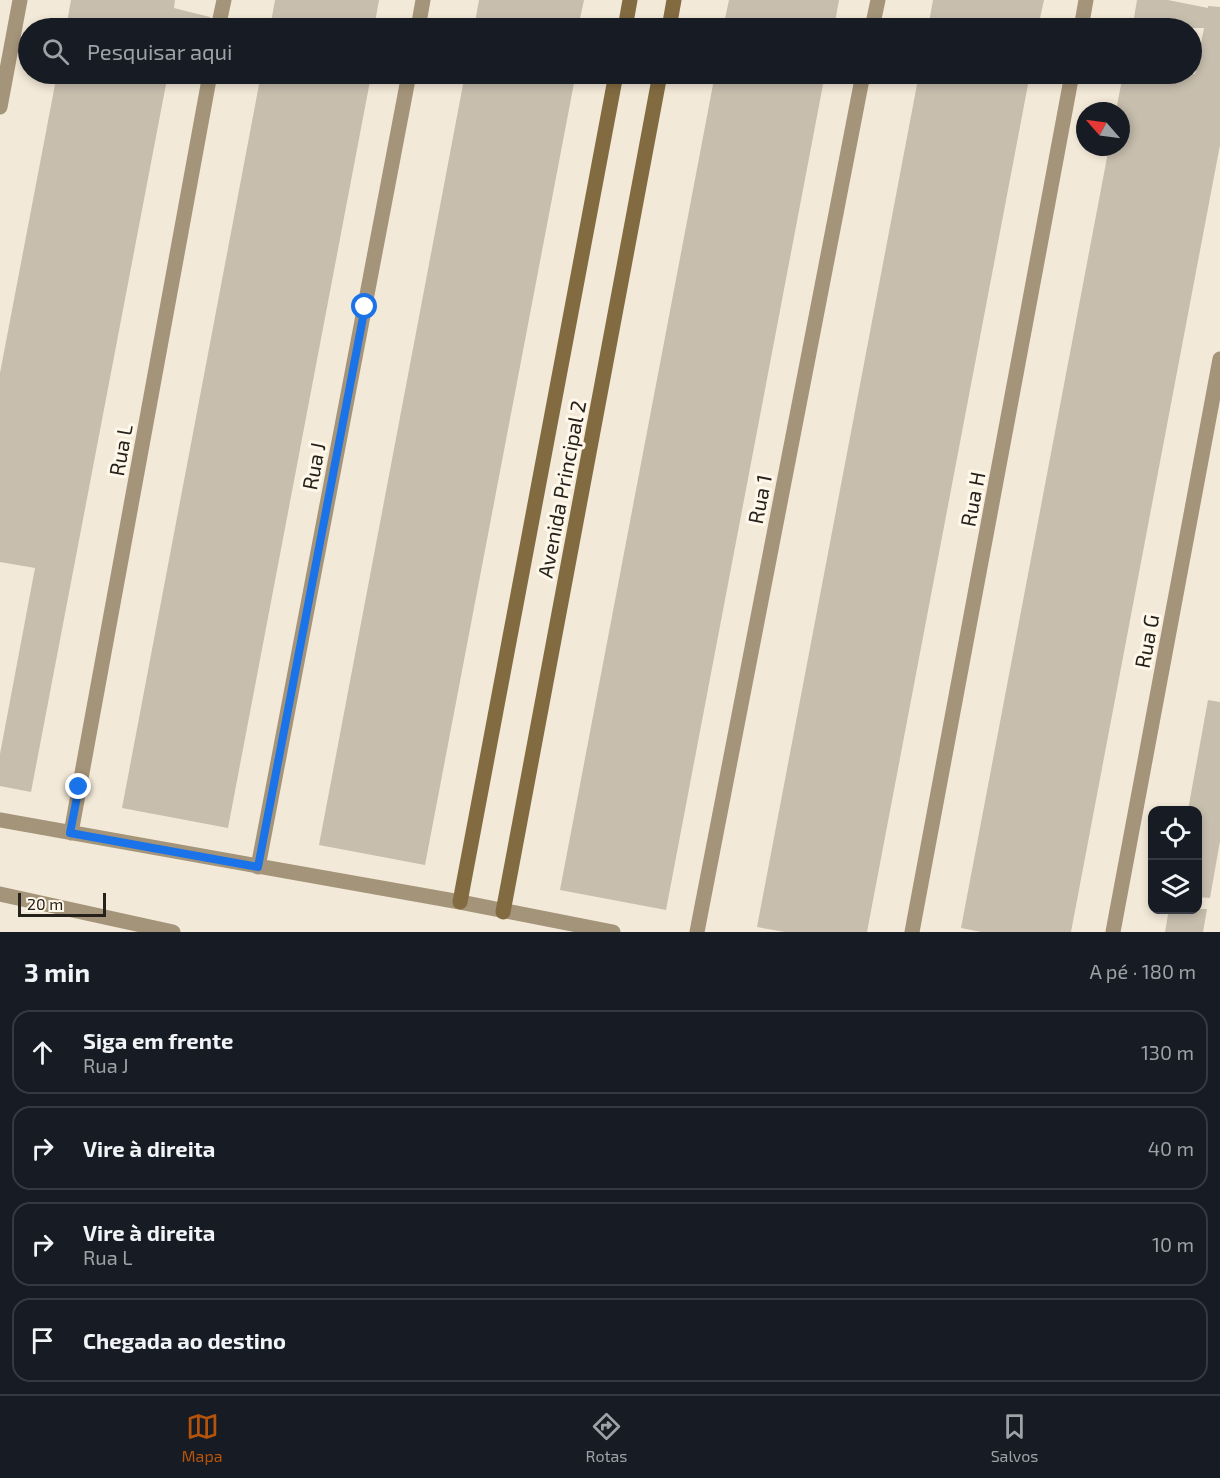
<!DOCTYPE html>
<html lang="pt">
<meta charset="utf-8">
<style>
:root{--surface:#171b24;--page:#242831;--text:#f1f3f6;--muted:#9ea1a6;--line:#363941;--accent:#b45309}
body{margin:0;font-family:"Exo 2",sans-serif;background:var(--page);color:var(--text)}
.controls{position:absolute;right:18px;bottom:18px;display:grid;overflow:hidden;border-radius:12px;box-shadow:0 3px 9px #0003}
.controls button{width:54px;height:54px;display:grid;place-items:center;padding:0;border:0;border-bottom:2px solid var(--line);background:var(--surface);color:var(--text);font:30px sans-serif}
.compass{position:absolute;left:1076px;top:102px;width:54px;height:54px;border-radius:50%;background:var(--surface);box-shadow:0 3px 9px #0003;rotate:298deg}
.scale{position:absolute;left:18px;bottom:15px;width:88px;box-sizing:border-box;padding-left:6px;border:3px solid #25221c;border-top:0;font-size:16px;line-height:21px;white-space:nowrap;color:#25221c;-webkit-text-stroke:4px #fff7e9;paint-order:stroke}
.stop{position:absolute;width:18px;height:18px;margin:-14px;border:4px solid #1a73e8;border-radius:50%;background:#fff}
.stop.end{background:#1a73e8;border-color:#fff;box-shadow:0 2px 6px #0008}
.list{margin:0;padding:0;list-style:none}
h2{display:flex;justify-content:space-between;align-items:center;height:78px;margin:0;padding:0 24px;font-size:26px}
h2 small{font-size:20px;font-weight:400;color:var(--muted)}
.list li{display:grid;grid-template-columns:39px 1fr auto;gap:18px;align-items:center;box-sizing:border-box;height:84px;margin:0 12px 12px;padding:0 12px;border:2px solid var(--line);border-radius:18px}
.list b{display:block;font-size:22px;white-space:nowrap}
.list p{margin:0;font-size:20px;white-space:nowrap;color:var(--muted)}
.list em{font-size:20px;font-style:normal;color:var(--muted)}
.icon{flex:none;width:33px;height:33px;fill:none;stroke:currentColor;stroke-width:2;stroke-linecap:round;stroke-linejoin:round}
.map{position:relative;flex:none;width:1220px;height:932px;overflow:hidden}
.search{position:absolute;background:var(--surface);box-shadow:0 3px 9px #0003;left:18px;right:18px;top:18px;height:66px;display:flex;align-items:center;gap:15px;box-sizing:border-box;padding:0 21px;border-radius:33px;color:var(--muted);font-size:22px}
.sheet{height:462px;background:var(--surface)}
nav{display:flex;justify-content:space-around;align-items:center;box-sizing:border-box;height:84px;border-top:2px solid var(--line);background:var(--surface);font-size:16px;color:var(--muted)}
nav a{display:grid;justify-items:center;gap:3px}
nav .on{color:var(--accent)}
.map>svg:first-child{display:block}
.building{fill:#c7beae}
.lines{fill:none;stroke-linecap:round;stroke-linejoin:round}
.street{stroke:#a49479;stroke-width:15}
.secondary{stroke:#826b41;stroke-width:15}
.route{stroke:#1a73e8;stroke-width:8}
.labels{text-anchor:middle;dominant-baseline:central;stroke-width:6;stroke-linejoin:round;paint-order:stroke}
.street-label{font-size:21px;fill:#25221c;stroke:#fff7e9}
</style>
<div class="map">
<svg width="1220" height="932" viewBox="0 0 1220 932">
<rect width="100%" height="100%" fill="#f3e9d8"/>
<path class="building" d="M71 0H175L174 8 210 17 209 28H66Z
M275 0H379L374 28H270Z
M479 0H584L578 28H474Z
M729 0H839L834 28H723Z
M933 0H1044L1038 28H928Z
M1137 0H1168L1208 8V6L1220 7V145L1071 932H981L961 928 1109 147H1121V111H1116L1123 74H1195L1204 28H1160L1133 24Z
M57 74H161V78L167 79 31 792 0 786V754L35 568 0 562V373Z
M261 74H365L364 80 370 81 228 828 122 808Z
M465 74H569L568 82 574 83 425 865 319 845Z
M715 74H825L666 910 560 890Z
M919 74H1030L867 932H785L757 927Z
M1208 700 1220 702V841L1210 898 1197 897V810H1188Z
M1169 909H1207L1203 932H1165Z"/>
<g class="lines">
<path class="street" d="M218 28 224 0
M418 28 423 0
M872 28 878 0
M1081 28 1086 0
M0 107 20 0
M0 820 460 902 613 932
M71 833 210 74
M258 867 409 74
M0 894 173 932
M697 932 863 74
M912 932 1072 74
M1113 932 1220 359"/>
<path class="secondary" d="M625 28 630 0
M669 28 674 0
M460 902 616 74
M503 912 660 74"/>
</g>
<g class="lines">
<path class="route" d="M79 787 70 833 258 867 365 307"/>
</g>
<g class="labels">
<g class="street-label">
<text transform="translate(120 450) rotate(-80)">Rua L</text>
<text transform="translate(313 466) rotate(-79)">Rua J</text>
<text transform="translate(561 489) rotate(-79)">Avenida Principal 2</text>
<text transform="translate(759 499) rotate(-79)">Rua 1</text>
<text transform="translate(972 499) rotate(-79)">Rua H</text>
<text transform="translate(1146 641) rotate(-79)">Rua G</text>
</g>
</g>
</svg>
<div class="controls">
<button><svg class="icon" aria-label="locate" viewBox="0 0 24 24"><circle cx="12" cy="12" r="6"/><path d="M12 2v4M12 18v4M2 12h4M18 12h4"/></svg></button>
<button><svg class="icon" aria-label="layers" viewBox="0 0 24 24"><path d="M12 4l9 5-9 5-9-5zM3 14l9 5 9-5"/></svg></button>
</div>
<svg class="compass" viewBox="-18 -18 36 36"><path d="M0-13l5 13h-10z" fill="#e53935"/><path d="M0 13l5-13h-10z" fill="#9ea1a6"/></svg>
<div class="scale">20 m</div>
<div class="stop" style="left:365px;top:307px"></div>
<div class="stop end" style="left:79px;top:787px"></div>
<div class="search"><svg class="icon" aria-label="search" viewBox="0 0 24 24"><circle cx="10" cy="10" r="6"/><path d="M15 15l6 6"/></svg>Pesquisar aqui</div>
</div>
<section class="sheet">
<h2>3 min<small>A pé · 180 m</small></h2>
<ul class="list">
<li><svg class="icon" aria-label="ahead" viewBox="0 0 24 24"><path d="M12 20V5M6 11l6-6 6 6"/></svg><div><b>Siga em frente</b><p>Rua J</p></div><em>130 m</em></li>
<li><svg class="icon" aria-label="right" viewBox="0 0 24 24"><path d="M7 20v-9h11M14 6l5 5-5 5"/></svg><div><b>Vire à direita</b></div><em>40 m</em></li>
<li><svg class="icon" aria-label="right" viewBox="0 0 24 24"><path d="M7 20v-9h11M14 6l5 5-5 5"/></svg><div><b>Vire à direita</b><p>Rua L</p></div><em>10 m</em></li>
<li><svg class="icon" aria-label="arrive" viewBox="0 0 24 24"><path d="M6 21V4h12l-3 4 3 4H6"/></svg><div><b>Chegada ao destino</b></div></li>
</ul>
</section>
<nav>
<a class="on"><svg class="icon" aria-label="map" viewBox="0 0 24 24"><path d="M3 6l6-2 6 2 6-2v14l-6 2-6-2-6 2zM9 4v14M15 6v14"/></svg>Mapa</a>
<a><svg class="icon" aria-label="directions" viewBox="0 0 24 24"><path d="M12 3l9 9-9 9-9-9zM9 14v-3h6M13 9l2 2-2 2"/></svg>Rotas</a>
<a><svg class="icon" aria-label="saved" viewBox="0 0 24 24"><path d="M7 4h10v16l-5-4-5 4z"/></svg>Salvos</a>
</nav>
